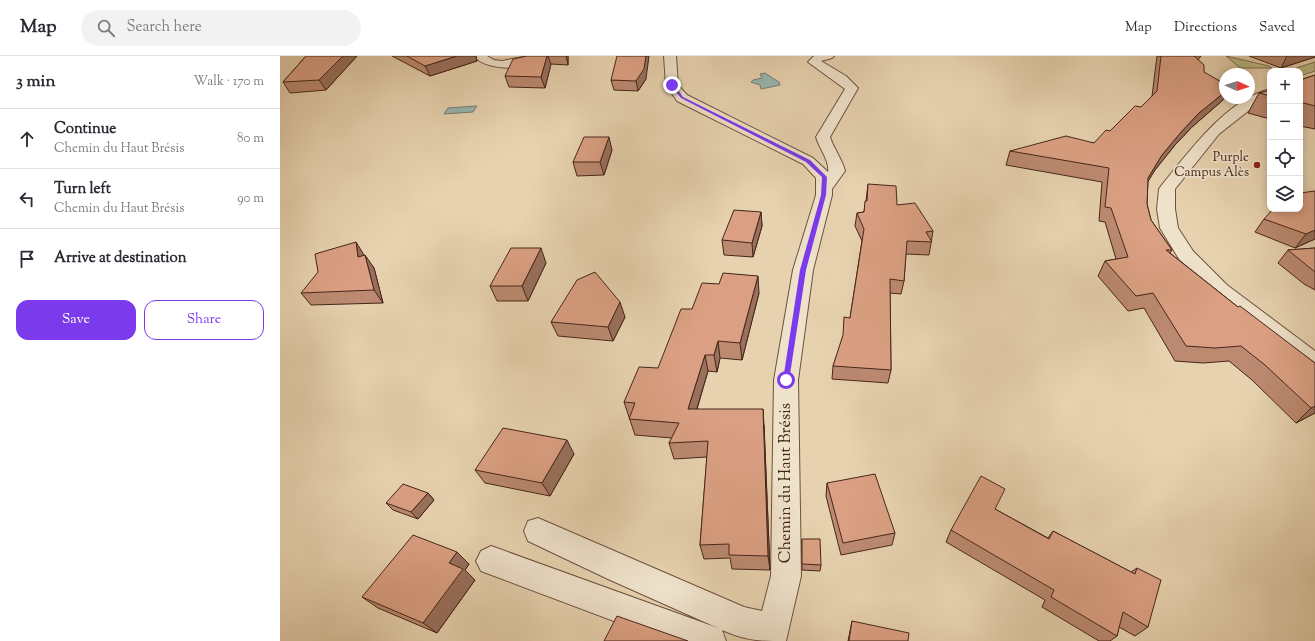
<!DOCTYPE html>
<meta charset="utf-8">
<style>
:root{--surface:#fff;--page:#f2f2f3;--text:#2b2b33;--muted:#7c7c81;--line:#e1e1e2;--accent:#7c3aed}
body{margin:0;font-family:"Sorts Mill Goudy",serif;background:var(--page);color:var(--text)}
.controls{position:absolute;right:12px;top:12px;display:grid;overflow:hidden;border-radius:8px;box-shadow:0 2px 10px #0003}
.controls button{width:36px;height:36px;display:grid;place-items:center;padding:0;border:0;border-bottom:1px solid var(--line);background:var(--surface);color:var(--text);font:20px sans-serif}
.compass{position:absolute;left:939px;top:12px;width:36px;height:36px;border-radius:50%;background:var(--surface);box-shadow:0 2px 10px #0003;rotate:93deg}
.stop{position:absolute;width:12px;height:12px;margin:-9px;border:3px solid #7c3aed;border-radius:50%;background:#fff}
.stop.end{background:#7c3aed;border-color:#fff;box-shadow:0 1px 4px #0008}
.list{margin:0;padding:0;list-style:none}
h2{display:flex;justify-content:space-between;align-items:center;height:52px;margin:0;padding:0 16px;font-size:17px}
h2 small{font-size:13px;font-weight:400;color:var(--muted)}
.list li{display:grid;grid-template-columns:26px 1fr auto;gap:12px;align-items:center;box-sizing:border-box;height:60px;padding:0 16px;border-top:1px solid var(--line)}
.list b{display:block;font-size:15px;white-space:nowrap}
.list p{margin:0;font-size:13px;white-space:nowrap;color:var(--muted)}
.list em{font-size:13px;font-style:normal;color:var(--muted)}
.actions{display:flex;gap:8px;padding:12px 16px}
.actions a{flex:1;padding:9px 0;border:1px solid var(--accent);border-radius:12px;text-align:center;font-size:14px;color:var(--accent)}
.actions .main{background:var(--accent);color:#fff}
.icon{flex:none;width:22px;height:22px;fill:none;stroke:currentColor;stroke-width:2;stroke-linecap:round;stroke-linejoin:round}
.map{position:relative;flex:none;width:1035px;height:585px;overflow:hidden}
header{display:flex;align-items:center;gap:24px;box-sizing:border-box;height:56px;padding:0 20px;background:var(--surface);border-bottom:1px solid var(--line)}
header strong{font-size:19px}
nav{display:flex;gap:22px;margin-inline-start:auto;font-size:14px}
.search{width:280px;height:36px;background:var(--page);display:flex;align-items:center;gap:10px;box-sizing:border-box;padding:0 14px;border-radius:22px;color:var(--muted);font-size:15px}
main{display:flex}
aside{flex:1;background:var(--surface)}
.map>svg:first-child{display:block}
.green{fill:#bcba86;stroke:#817050}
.water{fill:#98b6b2;stroke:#777c75}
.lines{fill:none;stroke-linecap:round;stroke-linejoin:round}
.minor-casing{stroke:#6e513f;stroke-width:2}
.minor{fill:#efe2cb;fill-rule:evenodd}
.wall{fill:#bc8a71;stroke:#46261a}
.shaded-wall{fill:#99705c;stroke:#46261a}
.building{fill:#dba083;stroke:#46261a}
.route{fill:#7c3aed}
.poi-dot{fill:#8f2418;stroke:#efe2cb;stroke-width:1.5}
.labels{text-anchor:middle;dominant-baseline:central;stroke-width:3.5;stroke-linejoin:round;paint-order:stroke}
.far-poi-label{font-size:13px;fill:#46261a;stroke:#efe2cb;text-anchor:end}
.street-label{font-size:16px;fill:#46261a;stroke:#efe2cb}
</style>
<header>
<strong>Map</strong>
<div class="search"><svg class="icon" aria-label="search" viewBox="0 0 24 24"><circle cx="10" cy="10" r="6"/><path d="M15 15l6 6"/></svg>Search here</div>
<nav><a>Map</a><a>Directions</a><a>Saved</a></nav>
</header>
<main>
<aside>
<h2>3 min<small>Walk · 170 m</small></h2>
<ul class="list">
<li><svg class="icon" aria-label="ahead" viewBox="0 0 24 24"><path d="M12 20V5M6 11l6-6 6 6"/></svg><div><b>Continue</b><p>Chemin du Haut Brésis</p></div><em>80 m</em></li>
<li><svg class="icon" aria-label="left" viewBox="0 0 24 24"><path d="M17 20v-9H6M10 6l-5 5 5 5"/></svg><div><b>Turn left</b><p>Chemin du Haut Brésis</p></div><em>90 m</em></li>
<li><svg class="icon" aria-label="arrive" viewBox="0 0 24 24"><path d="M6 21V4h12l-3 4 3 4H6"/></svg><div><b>Arrive at destination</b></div></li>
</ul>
<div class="actions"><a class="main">Save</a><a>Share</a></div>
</aside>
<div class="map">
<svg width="1035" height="585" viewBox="0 0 1035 585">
<rect width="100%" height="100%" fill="#e7d2af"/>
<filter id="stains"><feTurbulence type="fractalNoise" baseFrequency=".005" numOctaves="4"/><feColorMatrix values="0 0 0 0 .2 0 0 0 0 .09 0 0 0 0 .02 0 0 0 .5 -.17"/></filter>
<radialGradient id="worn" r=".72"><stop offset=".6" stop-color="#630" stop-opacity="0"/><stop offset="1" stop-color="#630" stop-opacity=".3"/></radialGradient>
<path class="green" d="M946 0 989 10 992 12H960Z
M1035 6V15L1020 20V15L999 14 1013 13Z"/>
<path class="water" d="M485 17 499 26 500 29 481 33 480 29 471 26 473 24 482 22 480 18Z
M197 50 193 56 164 58 168 52Z"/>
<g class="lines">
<defs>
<path id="minor" d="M194 0H207L214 4 222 5 248 0H264C253 15 206 16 194 0Z
M384 0H396L398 29 407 39 533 102 548 116C550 105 539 92 536 81L565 33 528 6 534 0H554L552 2 541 5 566 20 578 32 550 81C554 93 562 103 565 115L552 133V139L533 214 518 324 521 520 506 585C479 585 467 585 442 574L446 585H387L201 515 196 505 201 495 211 490 438 572 328 523 248 485 244 475 248 465 258 462 464 551 482 555 491 520 494 324 513 214 536 139V122L523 108 397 45 386 29Z
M990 33V41L972 52 939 78 895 133V153L898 172 913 195 947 229 1035 295V315L1027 313 933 239 899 203 880 172 877 153 879 133 881 130C909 96 946 44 990 33Z"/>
</defs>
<use href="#minor" class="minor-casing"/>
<use href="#minor" class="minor"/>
</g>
<path class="wall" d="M26 0H77L46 34 10 37 3 26Z
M112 0H196L197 5 150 20Z
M247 0H288V9L271 8 265 32 229 31 225 20Z
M877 0H921L918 4 924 16 943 44 912 71 895 89 875 114 868 125 867 148 871 164 892 194 890 197 958 251 1035 307V357L1016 367 972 324 949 305 923 307 895 305 864 252 848 255 818 220 825 205 836 203 825 166 819 165 822 126 726 109 730 95 814 87 861 51 872 40Z
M969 0H1035V1L1001 12Z
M1035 19V73L1020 70V24Z
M366 23 358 35 334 34 331 24Z
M990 34V63L968 57 979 37Z
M332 94 324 119 297 120 293 106Z
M588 128 653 175 649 199 626 198 624 225 621 238 610 237 611 314 608 327 552 323 553 310 570 262 582 185 575 170 577 157 584 156 586 145Z
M1035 135V183L1015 192 975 176 984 163Z
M481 156 482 170 473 201 444 199 442 184Z
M1035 192V234L1024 228 998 207 1008 194Z
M84 199 94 212 103 247 31 249 21 237Z
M266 207 248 245H217L210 230Z
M439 228 479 237 462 304 440 302 437 316 428 315 417 353 484 369 490 514 452 513 450 502 424 503 420 489 427 401 394 403 389 387 392 382 355 379 344 346 378 312 412 253Z
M345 261 333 285 278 280 271 266Z
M294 398 270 440 205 427 195 414Z
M547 427 615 477 612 489 561 499 546 440Z
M148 437 154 444 138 463 113 454 106 447Z
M715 453 768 482 773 475 851 516 857 512 868 571 855 580 839 571 837 580 830 585H819L762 551 765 544 666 486 671 474Z
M522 483 541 509 540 515 522 514Z
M189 508 185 514 195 524 157 577 98 552 82 541Z
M572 565 628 585H568Z"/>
<path class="shaded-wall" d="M63 0H77L46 34 39 24Z
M177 0H196L197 5 150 20 145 10Z
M267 0H268L271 8 265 32 261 21Z
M286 0H288V9Z
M366 0H369L366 23 358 35 356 25Z
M1007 0H1035V1L1001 12Z
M945 36V41L943 44 912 71 895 89 875 114 861 137 868 122 882 99 902 75 919 57Z
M329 81 332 94 324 119 320 106Z
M481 156 482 170 473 201 472 187Z
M1035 174V183L1015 192 1026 178Z
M76 186 84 199 87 214 78 201Z
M261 192 266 207 248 245 242 230Z
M85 199 94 212 103 247 94 234Z
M478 220 479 237 462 304 460 287Z
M340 246 345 261 333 285 328 271Z
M438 285 440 302 437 316 434 299Z
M425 299 428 315 412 369 408 353Z
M1035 350V357L1016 367 1031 352Z
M483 353 484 369 490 514 488 500Z
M287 384 294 398 270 440 262 427Z
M148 437 154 444 138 463 131 456Z
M177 496 189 508 185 514 195 524 157 577 143 567 169 507Z"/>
<path class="building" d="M26 0H63L39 24 3 26Z
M127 0H177L145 10Z
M247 0H267L261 21 225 20 233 3Z
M337 0H366L364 13 356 25 331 24Z
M881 0H914L924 9V16L945 28V36L919 57 902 75 882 99 868 122 867 148 871 164 892 194H886L958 251 960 250 1035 307V350L1031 352 985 309 961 290 935 292 906 290 873 237 856 240 825 205 848 201 831 152 825 151 829 112 730 95 786 80 814 87 826 74 830 75 855 50 861 51 877 35Z
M1035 19V50L1020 46V24Z
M990 34V40L979 37Z
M304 81H329L320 106H293Z
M588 128 616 130 617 149 635 147 653 175 646 176 652 186 627 185 624 225 610 223 611 314 553 310 563 279 564 261 570 262 584 173 577 157 584 156 585 145H587Z
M1035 135V174L1026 178 984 163 993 153H1020V137Z
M454 154 481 156 472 187 442 184Z
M76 186 78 201 85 199 94 234 21 237 38 216 35 198Z
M231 192H261L242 230H210Z
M1035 192V216L1008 194Z
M315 216 340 246 328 271 271 266 297 224Z
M443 217 478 220 460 287 438 285 434 299H425L408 353H483L488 500 449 499V488L420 489 428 385 389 387 399 367 349 363 355 347 344 346 359 311 378 312 401 253H412L422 227 439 228Z
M223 372 287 384 262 427 195 414Z
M595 418 615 477 563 487 547 427Z
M701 420 725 433 715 453 769 483 773 475 855 518 857 512 881 524 868 571 843 556 837 580 771 541 774 534 671 474Z
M123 428 148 437 131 456 106 447Z
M133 479 177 496 169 507 183 513 143 567 82 541Z
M522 483H540L541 509 522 508Z
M337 560 408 585H324Z
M572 565 629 577 628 585H569Z"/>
<path class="route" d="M394 28 403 41 530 104 547 121 546 139 526 214 509 325H504L503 324 520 214 541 139 542 121 526 106 401 42 390 29Z"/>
<circle class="poi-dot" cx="977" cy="109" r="4"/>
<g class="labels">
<g class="far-poi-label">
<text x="969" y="102">Purple<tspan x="969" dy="15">Campus Alès</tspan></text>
</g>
<g class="street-label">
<text transform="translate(506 427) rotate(-90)">Chemin du Haut Brésis</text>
</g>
</g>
<rect width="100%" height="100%" filter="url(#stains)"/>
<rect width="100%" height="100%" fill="url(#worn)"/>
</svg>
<div class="controls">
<button>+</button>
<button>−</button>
<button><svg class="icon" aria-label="locate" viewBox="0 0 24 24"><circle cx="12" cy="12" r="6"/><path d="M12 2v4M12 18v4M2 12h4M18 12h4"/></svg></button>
<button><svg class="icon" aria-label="layers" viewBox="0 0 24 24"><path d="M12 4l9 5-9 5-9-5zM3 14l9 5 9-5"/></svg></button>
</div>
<svg class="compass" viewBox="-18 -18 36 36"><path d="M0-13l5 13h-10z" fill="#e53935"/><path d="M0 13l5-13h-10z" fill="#7c7c81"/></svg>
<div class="stop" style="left:506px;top:324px"></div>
<div class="stop end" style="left:392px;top:29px"></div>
</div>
</main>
